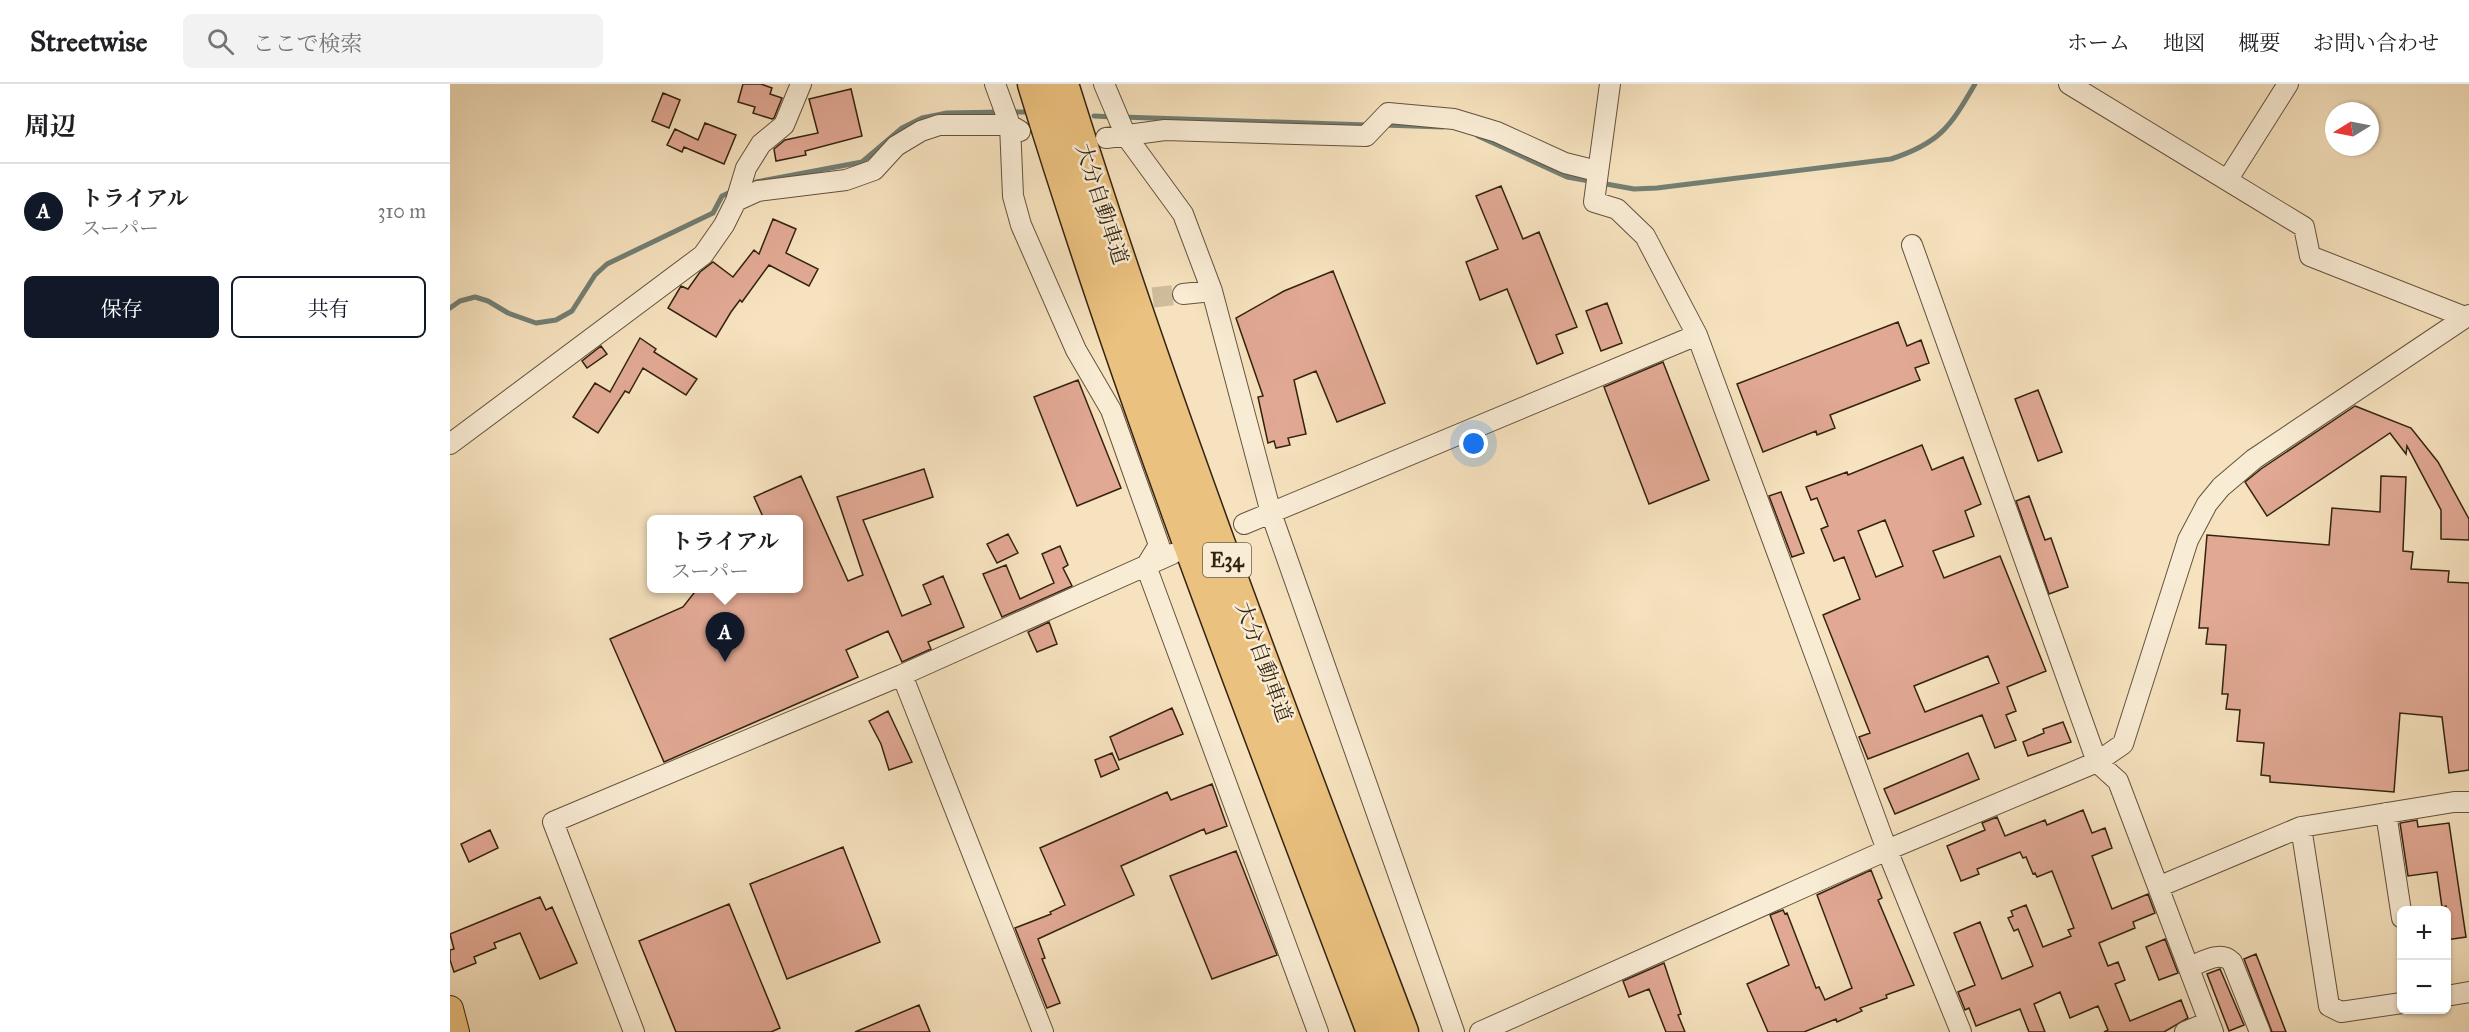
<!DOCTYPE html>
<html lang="ja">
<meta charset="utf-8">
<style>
:root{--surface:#fff;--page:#f2f2f2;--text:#202124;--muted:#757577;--line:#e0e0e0;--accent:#111827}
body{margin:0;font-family:"IM FELL Great Primer","Noto Serif JP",serif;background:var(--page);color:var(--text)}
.controls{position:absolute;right:18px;bottom:18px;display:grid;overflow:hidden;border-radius:9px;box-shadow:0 2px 4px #0004}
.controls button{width:54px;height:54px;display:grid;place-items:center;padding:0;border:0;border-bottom:2px solid var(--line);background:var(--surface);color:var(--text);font:30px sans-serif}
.compass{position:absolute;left:1875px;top:18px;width:54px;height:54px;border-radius:50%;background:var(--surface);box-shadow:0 2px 4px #0004;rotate:260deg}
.you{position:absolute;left:1024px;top:360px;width:21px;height:21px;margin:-15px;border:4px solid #fff;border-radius:50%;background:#1a73e8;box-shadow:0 0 0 9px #1a73e833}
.badge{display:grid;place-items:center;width:39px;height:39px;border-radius:50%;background:var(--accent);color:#fff;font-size:20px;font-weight:700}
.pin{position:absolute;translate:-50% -50px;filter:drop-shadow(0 2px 3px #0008)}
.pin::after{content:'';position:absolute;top:32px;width:21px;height:18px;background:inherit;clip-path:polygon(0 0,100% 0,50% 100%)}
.popup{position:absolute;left:197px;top:431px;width:156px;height:78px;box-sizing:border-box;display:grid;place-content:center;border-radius:9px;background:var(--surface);filter:drop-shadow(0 2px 4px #0005);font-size:20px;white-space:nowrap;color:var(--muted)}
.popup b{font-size:22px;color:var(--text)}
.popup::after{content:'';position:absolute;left:50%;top:100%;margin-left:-12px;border:12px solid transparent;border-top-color:var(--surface)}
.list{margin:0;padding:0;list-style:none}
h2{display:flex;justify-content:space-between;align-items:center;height:78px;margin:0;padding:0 24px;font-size:26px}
h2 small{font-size:20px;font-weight:400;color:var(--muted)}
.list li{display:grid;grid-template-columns:39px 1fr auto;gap:18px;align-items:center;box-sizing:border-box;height:96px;padding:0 24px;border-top:2px solid var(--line)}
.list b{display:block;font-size:22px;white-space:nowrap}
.list p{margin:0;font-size:20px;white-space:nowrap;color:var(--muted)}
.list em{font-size:20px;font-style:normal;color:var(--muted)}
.actions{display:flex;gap:12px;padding:18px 24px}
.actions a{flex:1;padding:14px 0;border:2px solid var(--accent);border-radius:9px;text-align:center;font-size:21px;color:var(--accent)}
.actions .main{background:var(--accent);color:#fff}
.icon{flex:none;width:33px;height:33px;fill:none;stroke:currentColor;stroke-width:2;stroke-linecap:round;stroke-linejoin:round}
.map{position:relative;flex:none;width:2019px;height:948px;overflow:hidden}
header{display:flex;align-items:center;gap:36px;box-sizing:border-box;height:84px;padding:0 30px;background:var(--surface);border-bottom:2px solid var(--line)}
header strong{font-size:28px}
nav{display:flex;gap:33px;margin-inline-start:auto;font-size:21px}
.search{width:420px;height:54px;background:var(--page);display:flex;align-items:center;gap:15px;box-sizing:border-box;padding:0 21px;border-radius:9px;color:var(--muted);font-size:22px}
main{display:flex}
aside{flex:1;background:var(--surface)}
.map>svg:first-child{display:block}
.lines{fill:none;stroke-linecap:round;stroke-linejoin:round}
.stream{stroke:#737f74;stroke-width:5}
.building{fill:#e1a893;stroke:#332310;stroke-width:1.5;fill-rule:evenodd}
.minor-tunnel{stroke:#cfbc9b;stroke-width:20;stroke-dasharray:20 10;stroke-linecap:butt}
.minor-casing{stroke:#64533c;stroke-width:22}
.major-casing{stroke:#332310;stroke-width:28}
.highway-casing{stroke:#332310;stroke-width:33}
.minor{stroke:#f9ecd5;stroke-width:20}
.major{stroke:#ebc17f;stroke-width:26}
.highway{stroke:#ebc17f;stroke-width:30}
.labels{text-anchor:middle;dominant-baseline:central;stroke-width:5;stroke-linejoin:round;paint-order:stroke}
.shield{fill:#f9ecd5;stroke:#6e5f4b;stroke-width:1.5}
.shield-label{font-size:20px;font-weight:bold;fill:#332310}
.street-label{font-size:21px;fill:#332310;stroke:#f9ecd5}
</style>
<header>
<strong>Streetwise</strong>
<div class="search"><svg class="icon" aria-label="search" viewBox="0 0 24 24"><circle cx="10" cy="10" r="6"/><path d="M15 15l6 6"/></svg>ここで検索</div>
<nav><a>ホーム</a><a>地図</a><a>概要</a><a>お問い合わせ</a></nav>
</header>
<main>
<aside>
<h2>周辺<small></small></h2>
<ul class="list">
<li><span class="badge">A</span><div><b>トライアル</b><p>スーパー</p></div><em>310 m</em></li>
</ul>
<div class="actions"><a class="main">保存</a><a>共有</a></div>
</aside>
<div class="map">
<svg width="2019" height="948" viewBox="0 0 2019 948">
<rect width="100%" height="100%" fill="#f6e2be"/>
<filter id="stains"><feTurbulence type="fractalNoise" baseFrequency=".00333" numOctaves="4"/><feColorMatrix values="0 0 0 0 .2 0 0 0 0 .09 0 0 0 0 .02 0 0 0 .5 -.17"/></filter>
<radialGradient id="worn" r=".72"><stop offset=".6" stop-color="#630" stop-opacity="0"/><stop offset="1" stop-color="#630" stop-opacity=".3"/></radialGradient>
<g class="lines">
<path class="stream" d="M561 28H582
M644 32 663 33
M672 33 918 41
M933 41 993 43
M1028 52 1117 93 1184 105 1207 104 1441 75C1490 59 1500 43 1525 0
M306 98 412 78 452 44 472 34 497 29 552 28
M0 224 10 217 25 213 38 217 58 229 86 239 106 236 122 227 145 191 157 180 263 129 272 112 283 107"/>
</g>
<path class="building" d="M293 0H311L322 4 320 10 332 14 324 34 322 35 303 29 305 23 288 18Z
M401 5 412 52 355 67 356 71 326 77 324 65 335 56 368 49 359 15Z
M213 9 230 16 219 44 202 37Z
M255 39 286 51 274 80 234 63 232 68 217 61 225 45 248 56Z
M1051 102 1073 155 1089 148 1127 243 1106 251 1113 269 1087 280 1057 205 1030 216 1016 178 1048 165 1026 112Z
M323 135 346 145 336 169 368 185 359 202 319 181 292 218 290 216 281 228 266 253 218 224 231 202 238 205 250 188 263 178 283 193 304 166 309 170Z
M883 187 935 319 887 338 866 287 844 296 856 350 838 354 840 361 826 364 824 357 818 359 808 313 813 312 786 234 834 207Z
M1157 219 1172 259 1151 267 1136 227Z
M1448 238 1457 262 1471 256 1479 279 1465 284 1470 296 1380 331 1385 344 1367 351 1366 347 1313 368 1287 300Z
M190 254 206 265 204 268 247 295 236 311 193 284 179 309 175 307 148 349 123 333 145 299 160 308Z
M151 262 157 270 137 284 132 277Z
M1213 278 1259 396 1199 420 1154 303Z
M628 296 671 404 627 422 584 313Z
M1588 306 1612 368 1588 377 1565 315Z
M1905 322 1961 344 1988 378 2019 435V456L1991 455V426L1957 362 1956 370 1940 349 1817 432 1795 398 1811 385Z
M1472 361 1482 386 1513 373 1531 420 1515 427 1524 452 1483 467 1494 494 1550 472 1596 587 1557 603 1566 627 1556 631 1566 656 1545 664 1532 631 1418 675 1409 653 1420 649 1373 531 1410 515 1394 473 1384 477 1371 445 1378 442 1367 414 1361 416 1356 403 1397 388 1398 391ZM1435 436 1453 482 1426 493 1408 447ZM1538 572 1549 599 1475 628 1464 602Z
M474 385 483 413 413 436 452 532 481 520 473 501 493 492 514 543 478 558 481 565 452 578 438 547 396 566 408 593 214 678 160 555 233 523 248 504H348V435H314L304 413 351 392 398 497 413 491 387 413Z
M1931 392 1956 393 1953 467 1963 468 1961 485 1999 487 1998 498 2019 499V686L1999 689 1992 633 1950 629 1944 708 1820 698V692L1811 691 1814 659 1787 657 1790 626 1776 625 1778 610H1772L1776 561 1756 560 1758 544H1749L1757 451 1879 461 1882 424 1930 428Z
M1331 408 1354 469 1342 473 1319 412Z
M1579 412 1595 456 1601 454 1618 503 1599 510 1566 417Z
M558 450 568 469 547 479 537 460Z
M610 462 618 481 613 484 622 502 552 533 533 490 556 481 570 515 604 499 592 470Z
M599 538 607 560 587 568 578 548Z
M722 624 733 650 669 676 660 653Z
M438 627 462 678 439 686 431 660 419 637Z
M1613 638 1621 658 1578 672 1573 658 1594 649 1593 645Z
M662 669 669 685 651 693 645 676Z
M1518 669 1529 695 1445 730 1434 705Z
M762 700 777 742 756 750 754 745 671 782 684 811 588 855 595 874 592 875 610 919 597 924 565 844 601 830 600 828 615 821 590 764 717 708 721 716Z
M1633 726 1642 749 1655 744 1662 764 1642 772 1662 825 1698 810 1705 829 1683 838 1685 844 1649 859 1658 882 1668 878 1675 896 1665 900 1680 937 1731 916 1738 934 1714 948H1654L1658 946 1648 922 1620 934 1610 908 1584 920 1595 948H1579L1570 925 1526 942 1519 924 1515 926 1508 908 1525 901 1504 849 1530 838 1552 895 1583 882 1568 845 1564 847 1558 834 1563 832 1561 827 1576 821 1593 863 1621 852 1618 846 1624 844 1602 787 1587 793 1585 789 1583 790 1576 773 1573 774 1570 768 1527 785 1529 790 1511 797 1497 762 1535 746 1532 739 1547 733 1555 752 1595 736 1597 741Z
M1967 736 1968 743 1999 739 2016 853 1996 856V822L1992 823 1987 788 1958 792 1950 739Z
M40 746 48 764 19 778 11 760Z
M393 763 430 858 337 895 300 800Z
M786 767 827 871 762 895 720 792Z
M1421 786 1432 814 1428 816 1464 901 1436 911 1437 914 1410 924 1412 927 1387 938 1386 935 1354 948H1318L1297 900 1339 881 1320 831 1333 826 1335 830 1337 829 1366 904 1369 903 1375 916 1402 904 1367 811Z
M90 813 96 826 102 823 127 879 90 895 70 849 44 859 46 864 24 873 26 879 4 888 0 876V866L4 865 0 850Z
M279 820 330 944 321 948H226L189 857Z
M1715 855 1728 889 1709 896 1696 863Z
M1806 870 1836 948H1822L1794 875Z
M1214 879 1231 930 1228 931 1235 948H1216L1199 905 1179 913 1173 897Z
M1770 885 1794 941 1779 947 1757 890Z
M469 921 480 948H405Z"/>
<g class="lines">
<path class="minor-tunnel" d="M673 217 733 210"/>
<defs>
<path id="minor" d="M545 0 560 41 563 112 571 141 626 266 661 326 709 461 696 482
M654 0 676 52 733 130 762 207 821 429 1004 948
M1160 0 1144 118 1167 125 1195 152 1247 251 1437 766 1511 948
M1619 0 1854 143 1860 172 2015 233
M656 54 715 46 916 52 938 29 1004 35 1047 48 1115 79 1147 87
M1778 95 1838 0
M286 117 308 107 396 96 424 86 446 62 471 47 489 41H560L570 47
M1462 161 1647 678 1673 660 1738 456 1757 420 1771 403 1804 375 2019 231
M733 210 762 207
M0 360 253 171 274 141 286 117 296 84 311 60 334 41 351 0
M794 440 1247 251
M696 482 868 948
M452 591 593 948
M1936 729 1952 834
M1851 743 1879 922 1891 928 1952 919
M1708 803 1851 743 2004 718H2019
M1739 883C1753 878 1770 866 1782 878L1810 948
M1996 912 2019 908
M184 948 103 738 452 591 722 470
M1030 948 1437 766 1647 678 1668 697 1763 948
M1735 948 1759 938"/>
<path id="major" d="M0 925 6 948"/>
<path id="highway" d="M583 0C681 321 803 634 922 948
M613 0C713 320 834 634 953 948"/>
</defs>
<use href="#minor" class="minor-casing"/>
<use href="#major" class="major-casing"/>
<use href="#highway" class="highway-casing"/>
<use href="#minor" class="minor"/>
<use href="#major" class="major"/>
<use href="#highway" class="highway"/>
</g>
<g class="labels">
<rect class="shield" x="753" y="459" width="48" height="34" rx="4.5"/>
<g class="shield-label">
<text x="777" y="476">E34</text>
</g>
<g class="street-label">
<text transform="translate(652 120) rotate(72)">大分自動車道</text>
<text transform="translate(814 578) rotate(70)">大分自動車道</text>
</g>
</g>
<rect width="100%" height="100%" filter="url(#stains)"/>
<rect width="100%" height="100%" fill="url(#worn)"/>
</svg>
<div class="controls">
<button>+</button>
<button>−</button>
</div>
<svg class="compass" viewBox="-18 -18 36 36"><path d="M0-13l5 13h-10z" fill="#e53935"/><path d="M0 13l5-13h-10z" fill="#757577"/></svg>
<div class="you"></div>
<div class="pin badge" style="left:275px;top:578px">A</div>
<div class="popup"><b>トライアル</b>スーパー</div>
</div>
</main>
